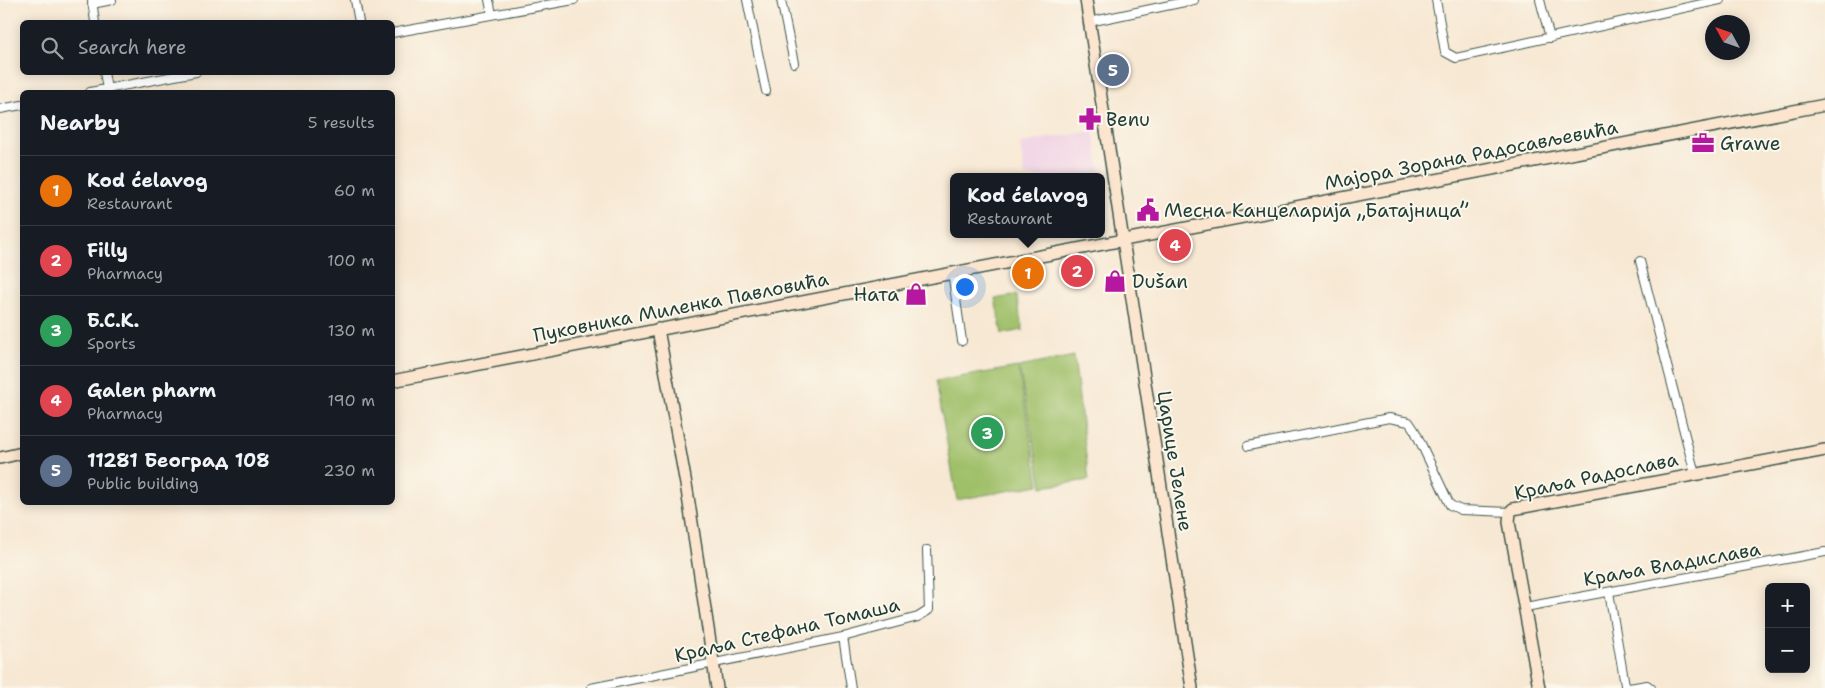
<!DOCTYPE html>
<meta charset="utf-8">
<style>
:root{--surface:#171b24;--page:#20242c;--text:#f1f3f6;--muted:#9ea1a6;--line:#363941;--accent:#1a73e8}
body{margin:0;font-family:"Shantell Sans",sans-serif;background:var(--page);color:var(--text)}
.controls{position:absolute;right:15px;bottom:15px;display:grid;overflow:hidden;border-radius:8px;box-shadow:0 2px 12px #0003}
.controls button{width:45px;height:45px;display:grid;place-items:center;padding:0;border:0;border-bottom:1px solid var(--line);background:var(--surface);color:var(--text);font:25px sans-serif}
.compass{position:absolute;left:1705px;top:15px;width:45px;height:45px;border-radius:50%;background:var(--surface);box-shadow:0 2px 12px #0003;rotate:310deg}
.you{position:absolute;left:964px;top:286px;width:18px;height:18px;margin:-12px;border:4px solid #fff;border-radius:50%;background:#1a73e8;box-shadow:0 0 0 8px #1a73e833}
.badge{display:grid;place-items:center;width:32px;height:32px;border-radius:50%;background:var(--accent);color:#fff;font-size:16px;font-weight:700}
.pin{position:absolute;translate:-50% -50%;border:2px solid #fff;box-shadow:0 1px 5px #0006}
.popup{position:absolute;left:950px;top:173px;width:155px;height:65px;box-sizing:border-box;display:grid;place-content:center;border-radius:8px;background:var(--surface);filter:drop-shadow(0 1px 4px #0005);font-size:16px;white-space:nowrap;color:var(--muted)}
.popup b{font-size:19px;color:var(--text)}
.popup::after{content:'';position:absolute;left:50%;top:100%;margin-left:-10px;border:10px solid transparent;border-top-color:var(--surface)}
.list{margin:0;padding:0;list-style:none}
h2{display:flex;justify-content:space-between;align-items:center;height:65px;margin:0;padding:0 20px;font-size:21px}
h2 small{font-size:16px;font-weight:400;color:var(--muted)}
.list li{display:grid;grid-template-columns:32px 1fr auto;gap:15px;align-items:center;box-sizing:border-box;height:70px;padding:0 20px;border-top:1px solid var(--line)}
.list b{display:block;font-size:19px;white-space:nowrap}
.list p{margin:0;font-size:16px;white-space:nowrap;color:var(--muted)}
.list em{font-size:16px;font-style:normal;color:var(--muted)}
.icon{flex:none;width:28px;height:28px;fill:none;stroke:currentColor;stroke-width:2;stroke-linecap:round;stroke-linejoin:round}
.map{position:relative;flex:none;width:1825px;height:688px;overflow:hidden}
.search{position:absolute;background:var(--surface);box-shadow:0 2px 12px #0003;left:20px;top:20px;width:375px;height:55px;display:flex;align-items:center;gap:12px;box-sizing:border-box;padding:0 18px;border-radius:8px;color:var(--muted);font-size:19px}
.panel{position:absolute;background:var(--surface);box-shadow:0 2px 12px #0003;left:20px;top:90px;width:375px;height:415px;border-radius:8px}
.map>svg:first-child{display:block}
.built{fill:#f0d0e4}
.green{fill:#9fbf68;stroke:#5f7e4e}
.lines{fill:none;stroke-linecap:round;stroke-linejoin:round}
.street-casing{stroke:#3f574c;stroke-width:10}
.secondary-casing{stroke:#3f574c;stroke-width:14}
.street{stroke:#fff;stroke-width:8}
.secondary{stroke:#fce5cf;stroke-width:11}
.labels{text-anchor:middle;dominant-baseline:central;stroke-width:4;stroke-linejoin:round;paint-order:stroke}
.poi-label{font-size:19px;fill:#1f3d34;stroke:#fbf7ec;text-anchor:start}
.street-label{font-size:19px;fill:#1f3d34;stroke:#fbf7ec}
</style>
<div class="map">
<svg width="1825" height="688" viewBox="0 0 1825 688">
<rect width="100%" height="100%" fill="#fbf7ec"/>
<filter id="ink" filterUnits="userSpaceOnUse"><feTurbulence type="fractalNoise" baseFrequency=".02" numOctaves="2"/><feDisplacementMap in="SourceGraphic" scale="10" xChannelSelector="R" yChannelSelector="G"/><feConvolveMatrix kernelMatrix="1 2 1 2 8 2 1 2 1" color-interpolation-filters="sRGB"/></filter>
<filter id="wash" filterUnits="userSpaceOnUse"><feTurbulence type="fractalNoise" baseFrequency=".0096" numOctaves="4" result="noise"/><feDisplacementMap in="SourceGraphic" scale="20" xChannelSelector="R" yChannelSelector="G"/><feGaussianBlur stdDeviation="1.12" result="paint"/><feColorMatrix in="noise" values="0 0 0 0 0 0 0 0 0 0 0 0 0 0 0 0 0 1.4 0 .05"/><feComposite in="paint" operator="in"/></filter>
<g filter="url(#wash)">
<rect width="100%" height="100%" fill="#f7e8d3"/>
<path class="built" d="M1093 131 1100 174 1081 177H1025L1020 143Z"/>
<path class="green" d="M1016 295 1023 330 1002 334 995 299Z
M1074 356 1089 480 1042 487 1019 367Z
M1018 367 1039 485 957 500 936 381Z"/>
</g>
<g filter="url(#ink)">
<g class="lines">
<defs>
<path id="street" d="M92 0 95 22
M355 0 359 22
M489 0 492 14
M747 0 766 91
M781 0 794 63
M1436 0 1445 52 1456 58 1720 0
M1540 0 1550 38
M92 4 112 0
M1089 22 1194 0
M392 33 574 0
M104 72 107 89
M90 92 196 72
M0 109 22 105
M1640 261 1695 474
M952 272 962 341
M1248 446 1389 418 1409 422 1415 431 1450 505 1461 510 1510 512
M1609 592 1625 685 1628 688
M1525 607 1825 552
M843 637 851 688
M591 688 843 637 918 617 929 610 927 550
M1629 688 1647 685 1651 688"/>
<path id="secondary" d="M1086 0 1192 688
M658 329 687 490 717 688
M392 381 1825 105
M0 458 22 453
M1539 688 1509 522 1510 512 1513 509 1825 450"/>
</defs>
<use href="#street" class="street-casing"/>
<use href="#secondary" class="secondary-casing"/>
<use href="#street" class="street"/>
<use href="#secondary" class="secondary"/>
</g>
</g>
<defs>
<symbol id="pharmacy-bare" viewBox="-9 -9 18 18"><path d="M-2-6h4v4h4v4h-4v4h-4v-4h-4v-4h4Z" fill="#b5179e" stroke="#fbf7ec" stroke-width="2.5" paint-order="stroke"/></symbol>
<symbol id="office-bare" viewBox="-9 -9 18 18"><path d="M-6-3h4V-5.5h4V-3h4V5H-6ZM-1-4.5V-3h2v-1.5ZM-6 0V1H6V0Z" fill="#b5179e" stroke="#fbf7ec" stroke-width="2.5" paint-order="stroke"/></symbol>
<symbol id="civic-bare" viewBox="-9 -9 18 18"><path d="M-.6-6.5H3V-4.5H.6V-3L4-1V1h2V6H-6V1h2V-1L-.6-3ZM-1.2 2.5V6h2.4V2.5Z" fill="#b5179e" stroke="#fbf7ec" stroke-width="2.5" paint-order="stroke"/></symbol>
<symbol id="shop-bare" viewBox="-9 -9 18 18"><path d="M-5-2.5h2.3a2.7 3.5 0 0 1 5.4 0H5L5.5 6h-11ZM-1.5-2.5h3a1.5 2.3 0 0 0-3 0Z" fill="#b5179e" stroke="#fbf7ec" stroke-width="2.5" paint-order="stroke"/></symbol>
</defs>
<g fill-rule="evenodd">
<use href="#pharmacy-bare" x="1074" y="103" width="32" height="32"/>
<use href="#office-bare" x="1687" y="127" width="32" height="32"/>
<use href="#civic-bare" x="1132" y="194" width="32" height="32"/>
<use href="#shop-bare" x="1099" y="265" width="32" height="32"/>
<use href="#shop-bare" x="900" y="278" width="32" height="32"/>
</g>
<g class="labels">
<g class="poi-label">
<text x="1106" y="119">Benu</text>
<text x="1720" y="143">Grawe</text>
<text x="1164" y="210">Месна Канцеларија „Батајница”</text>
<text x="1132" y="281">Dušan</text>
<text x="899" y="294" text-anchor="end">Ната</text>
</g>
<g class="street-label">
<text transform="translate(1471 155) rotate(-11)">Мајора Зорана Радосављевића</text>
<text transform="translate(681 307) rotate(-11)">Пуковника Миленка Павловића</text>
<text transform="translate(1175 461) rotate(81)">Царице Јелене</text>
<text transform="translate(1596 476) rotate(-12)">Краља Радослава</text>
<text transform="translate(1672 564) rotate(-10)">Краља Владислава</text>
<text transform="translate(787 630) rotate(-13)">Краља Стефана Томаша</text>
</g>
</g>
</svg>
<div class="controls">
<button>+</button>
<button>−</button>
</div>
<svg class="compass" viewBox="-18 -18 36 36"><path d="M0-13l5 13h-10z" fill="#e53935"/><path d="M0 13l5-13h-10z" fill="#9ea1a6"/></svg>
<div class="you"></div>
<div class="pin badge" style="left:1028px;top:273px;background:#e8710a">1</div>
<div class="popup"><b>Kod ćelavog</b>Restaurant</div>
<div class="pin badge" style="left:1077px;top:271px;background:#e0444e">2</div>
<div class="pin badge" style="left:987px;top:433px;background:#2e9e5b">3</div>
<div class="pin badge" style="left:1175px;top:245px;background:#e0444e">4</div>
<div class="pin badge" style="left:1113px;top:70px;background:#5c6f8a">5</div>
<div class="search"><svg class="icon" aria-label="search" viewBox="0 0 24 24"><circle cx="10" cy="10" r="6"/><path d="M15 15l6 6"/></svg>Search here</div>
<section class="panel">
<h2>Nearby<small>5 results</small></h2>
<ul class="list">
<li><span class="badge" style="background:#e8710a">1</span><div><b>Kod ćelavog</b><p>Restaurant</p></div><em>60 m</em></li>
<li><span class="badge" style="background:#e0444e">2</span><div><b>Filly</b><p>Pharmacy</p></div><em>100 m</em></li>
<li><span class="badge" style="background:#2e9e5b">3</span><div><b>Б.С.К.</b><p>Sports</p></div><em>130 m</em></li>
<li><span class="badge" style="background:#e0444e">4</span><div><b>Galen pharm</b><p>Pharmacy</p></div><em>190 m</em></li>
<li><span class="badge" style="background:#5c6f8a">5</span><div><b>11281 Београд 108</b><p>Public building</p></div><em>230 m</em></li>
</ul>
</section>
</div>
